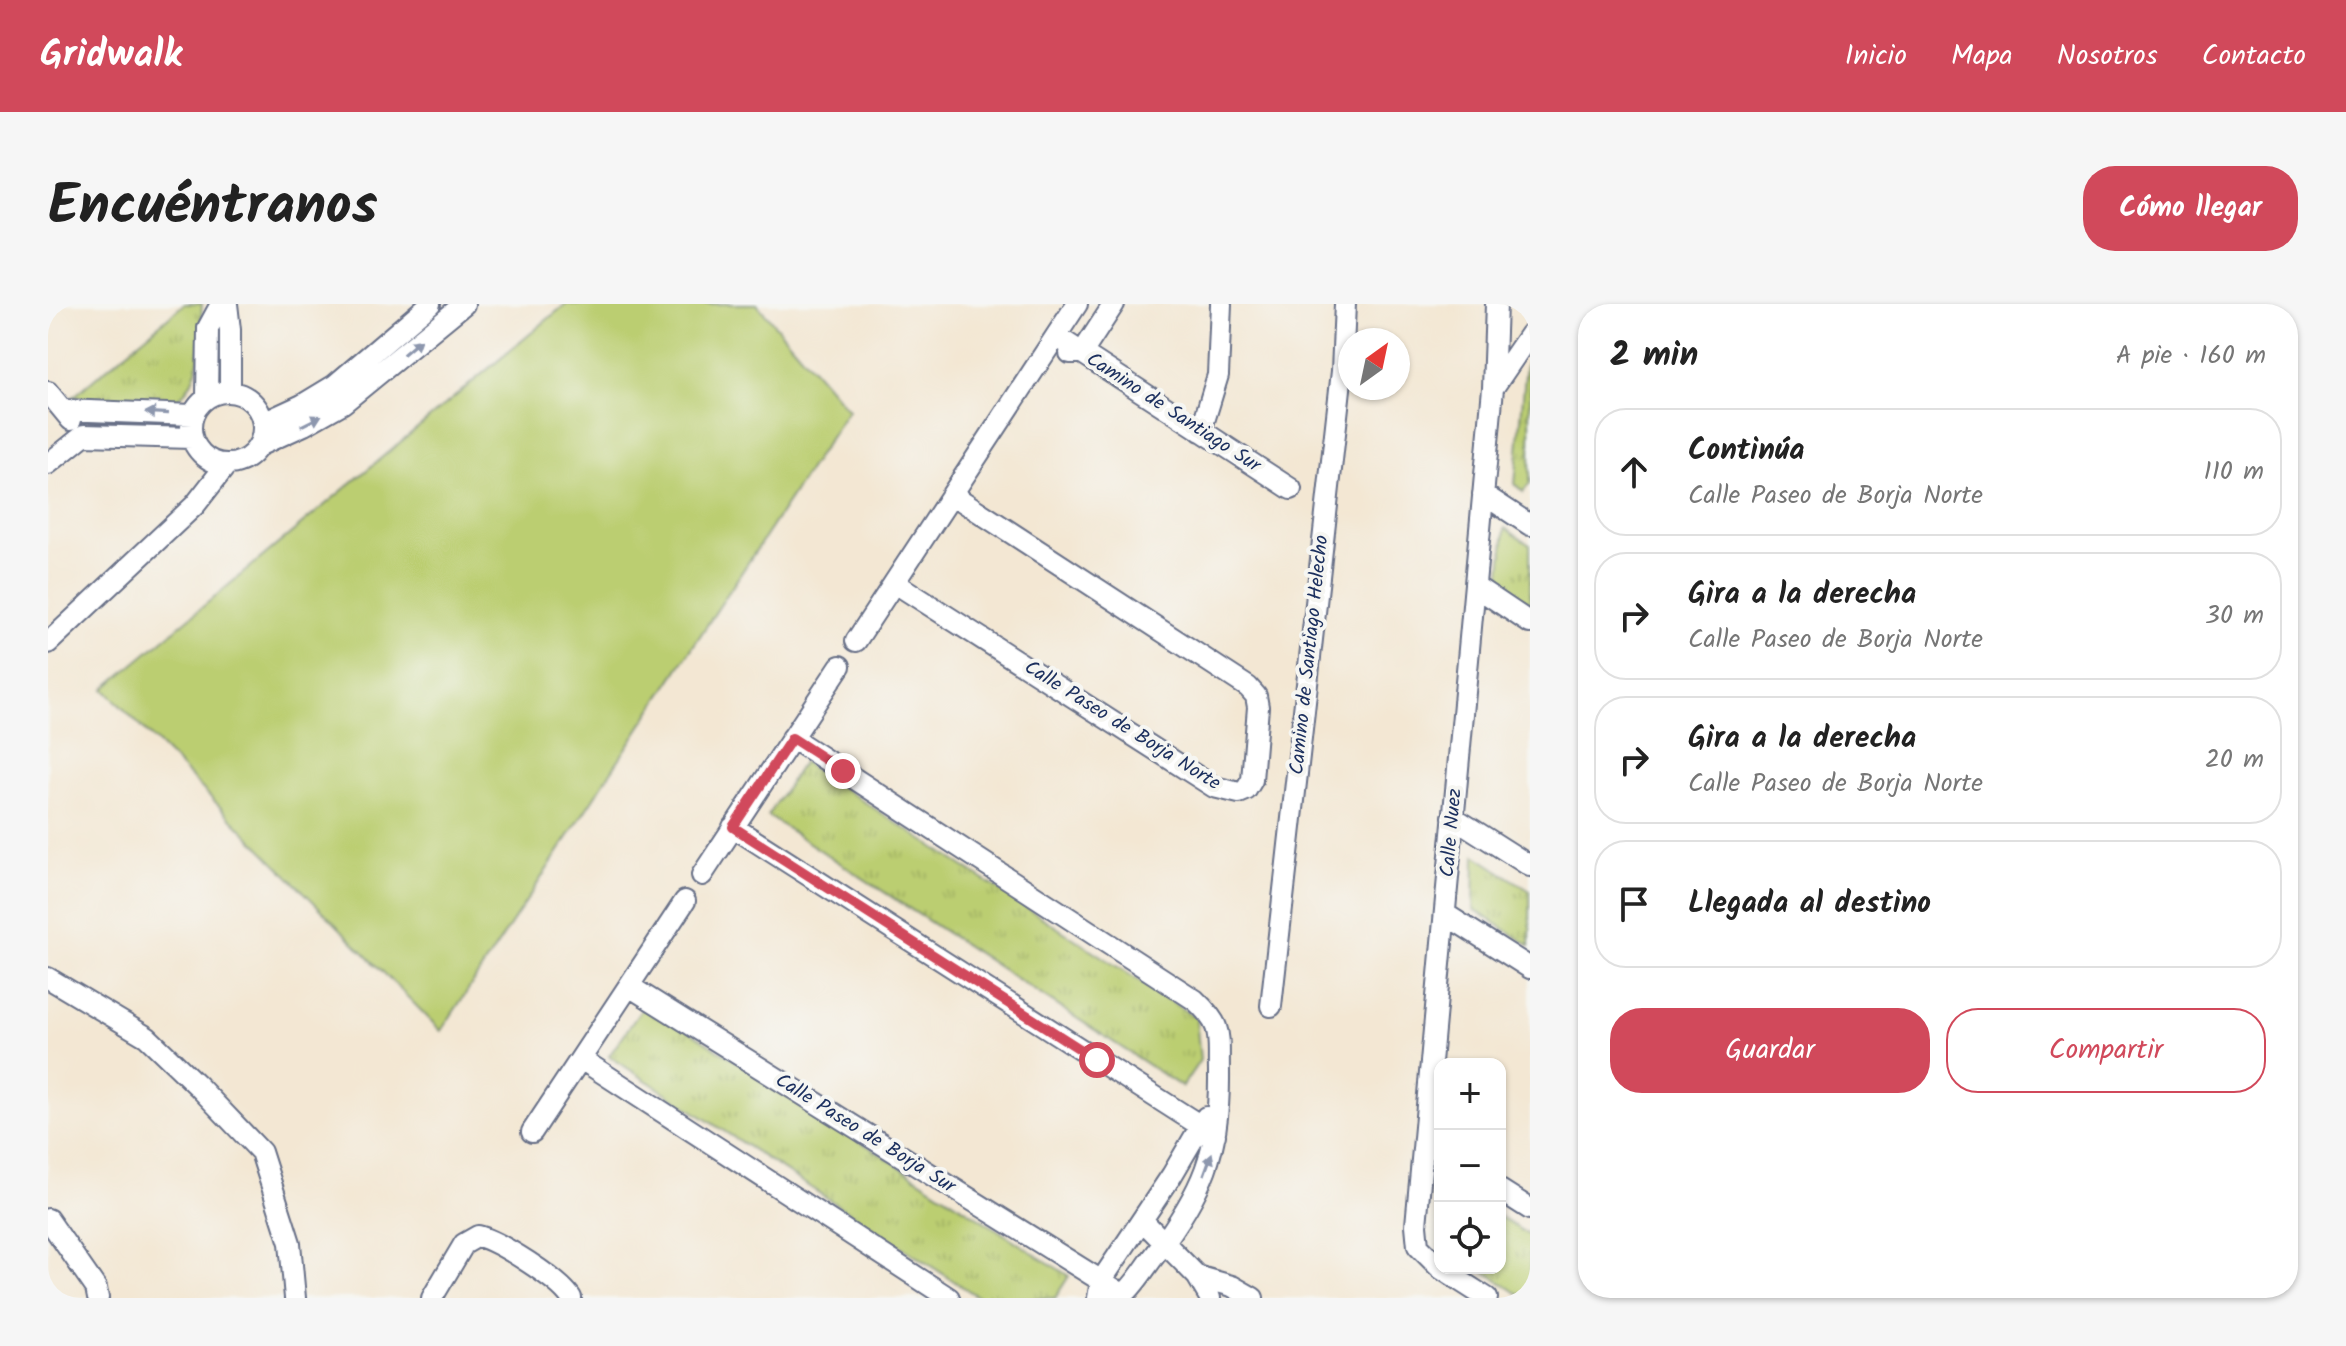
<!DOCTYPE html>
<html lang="es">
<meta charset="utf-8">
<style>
:root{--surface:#fff;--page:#f6f6f6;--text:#222;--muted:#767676;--line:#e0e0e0;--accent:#d1495b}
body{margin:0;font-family:Kalam,sans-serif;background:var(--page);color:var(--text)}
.controls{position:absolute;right:24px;bottom:24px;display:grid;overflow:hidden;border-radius:16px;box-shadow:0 2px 6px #0004}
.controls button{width:72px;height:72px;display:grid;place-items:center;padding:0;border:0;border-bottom:2px solid var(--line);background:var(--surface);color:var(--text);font:40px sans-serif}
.compass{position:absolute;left:1290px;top:24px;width:72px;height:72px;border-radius:50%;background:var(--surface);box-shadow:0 2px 6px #0004;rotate:33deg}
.stop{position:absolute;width:24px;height:24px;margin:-18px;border:6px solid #d1495b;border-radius:50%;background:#fff}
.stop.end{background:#d1495b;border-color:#fff;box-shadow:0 2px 8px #0008}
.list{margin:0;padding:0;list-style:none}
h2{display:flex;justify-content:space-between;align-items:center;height:104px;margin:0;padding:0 32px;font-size:34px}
h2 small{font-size:26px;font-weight:400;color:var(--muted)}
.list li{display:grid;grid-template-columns:52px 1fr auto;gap:24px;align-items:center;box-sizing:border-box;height:128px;margin:0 16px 16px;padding:0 16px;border:2px solid var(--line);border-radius:32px}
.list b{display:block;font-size:30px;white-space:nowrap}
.list p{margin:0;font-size:26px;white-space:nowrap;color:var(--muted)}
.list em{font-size:26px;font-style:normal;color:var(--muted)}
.actions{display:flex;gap:16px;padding:24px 32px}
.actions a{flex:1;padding:18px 0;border:2px solid var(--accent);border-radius:32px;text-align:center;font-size:28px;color:var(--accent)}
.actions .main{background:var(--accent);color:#fff}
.icon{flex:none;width:44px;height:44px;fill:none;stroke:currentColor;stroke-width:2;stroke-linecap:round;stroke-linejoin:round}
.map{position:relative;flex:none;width:1482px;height:994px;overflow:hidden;border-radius:32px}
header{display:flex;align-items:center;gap:48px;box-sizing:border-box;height:112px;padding:0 40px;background:var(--accent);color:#fff}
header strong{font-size:38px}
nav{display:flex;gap:44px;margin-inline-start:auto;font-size:28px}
.intro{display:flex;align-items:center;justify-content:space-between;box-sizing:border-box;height:192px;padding:0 48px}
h1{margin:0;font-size:56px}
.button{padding:20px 36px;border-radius:32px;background:var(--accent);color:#fff;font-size:28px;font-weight:700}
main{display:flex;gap:48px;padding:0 48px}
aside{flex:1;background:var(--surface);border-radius:32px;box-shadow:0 2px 6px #0004}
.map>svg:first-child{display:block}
.grass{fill:#bbce71;stroke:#6b7e68;stroke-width:2}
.park{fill:url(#park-tufts);stroke:#6b7e68;stroke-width:2}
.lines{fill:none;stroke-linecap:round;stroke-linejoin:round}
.street-casing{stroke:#676f87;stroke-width:24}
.street{stroke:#fff;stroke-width:20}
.oneway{fill:#8d97ae}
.route{stroke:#d1495b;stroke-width:10}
.labels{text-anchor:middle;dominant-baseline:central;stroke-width:8;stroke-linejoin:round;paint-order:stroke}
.street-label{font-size:20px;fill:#1b2f5e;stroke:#f6f6f2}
</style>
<header>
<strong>Gridwalk</strong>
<nav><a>Inicio</a><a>Mapa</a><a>Nosotros</a><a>Contacto</a></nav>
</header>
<div class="intro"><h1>Encuéntranos</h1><a class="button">Cómo llegar</a></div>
<main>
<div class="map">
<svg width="1482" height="994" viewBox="0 0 1482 994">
<defs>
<pattern id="park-tufts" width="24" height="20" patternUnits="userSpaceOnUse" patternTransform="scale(2)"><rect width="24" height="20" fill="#bbce71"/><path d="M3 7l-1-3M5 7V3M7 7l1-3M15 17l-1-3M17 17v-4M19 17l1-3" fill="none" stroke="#a0b164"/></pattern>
</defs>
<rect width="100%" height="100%" fill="#f6f6f2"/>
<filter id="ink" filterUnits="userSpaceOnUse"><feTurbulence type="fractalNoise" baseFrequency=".0125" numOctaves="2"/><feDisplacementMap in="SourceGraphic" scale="16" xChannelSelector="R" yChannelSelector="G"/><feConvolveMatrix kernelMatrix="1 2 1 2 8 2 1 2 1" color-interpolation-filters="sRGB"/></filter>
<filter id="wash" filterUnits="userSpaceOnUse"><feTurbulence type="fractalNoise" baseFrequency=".006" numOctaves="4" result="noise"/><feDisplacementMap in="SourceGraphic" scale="32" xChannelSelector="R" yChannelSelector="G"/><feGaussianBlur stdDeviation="1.8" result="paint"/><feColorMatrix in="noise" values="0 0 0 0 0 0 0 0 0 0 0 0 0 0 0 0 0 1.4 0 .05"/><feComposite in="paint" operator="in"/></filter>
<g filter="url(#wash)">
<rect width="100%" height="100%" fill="#f3e7d3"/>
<path class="grass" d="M518 0H709L800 106 393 727 56 385Z"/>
<path class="park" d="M136 0H154C151 38 158 87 116 102L25 93Z
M1482 55V179L1475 188 1467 180 1478 60Z
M1457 224 1482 241V299L1452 279Z
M755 458 1148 714 1152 756 1134 783 720 512Z
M1427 551 1482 587V642L1426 605Z
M598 699 1021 972 1007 994H932L561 752Z
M1452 913 1482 932V994H1477L1432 964H1452Z"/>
</g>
<g filter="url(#ink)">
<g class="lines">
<defs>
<path id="street" d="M179 0 182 26V88
M1008 32 1243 185
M1022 49H1034L1066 0
M1445 84 1482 30
M0 88 23 116
M143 124a36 36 0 1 1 72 0a36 36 0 1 1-72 0Z
M159 93 160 24 173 0
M15 106 145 111
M215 119 254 101 287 81 382 0
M1153 127 1170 71 1173 0
M210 142 256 121 295 99 416 0
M0 160 36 131 144 134
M1435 190 1482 221
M847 279 1166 483 1191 489 1198 486 1204 476 1210 403 1208 392 1200 383 905 191
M1427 282 1482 319
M808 337 1029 0
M0 339 147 201 179 160
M744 434 1147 696C1176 723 1170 730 1171 768 1172 848 1155 887 1107 951 1096 965 1086 983 1072 994
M1405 513 1482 562
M685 523 1167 831
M654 571 792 362
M1397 610 1482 664
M0 674 99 733 150 782 213 848 242 939 247 994
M581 682 1076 991
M1223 702 1294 67 1297 0
M533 755 901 994
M484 828 637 597
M1452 886 1482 905
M0 915 48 984 50 994
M1094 916 1149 972 1162 994
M1392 964 1370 942 1368 921 1445 84 1448 0
M1392 964 1439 994
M1149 972 1184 982 1205 994
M384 994 416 940 430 932C451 937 512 976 523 994
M1050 994 1053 977 1124 871 1158 813"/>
</defs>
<use href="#street" class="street-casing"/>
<use href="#street" class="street"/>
</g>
<defs><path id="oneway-solid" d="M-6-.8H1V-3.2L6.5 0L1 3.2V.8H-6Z" transform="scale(2)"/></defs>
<g class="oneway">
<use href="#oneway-solid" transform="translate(364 43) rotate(-40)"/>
<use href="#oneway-solid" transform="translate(109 109) rotate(-177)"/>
<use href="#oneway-solid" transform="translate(263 117) rotate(-27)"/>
<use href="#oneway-solid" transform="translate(1160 860) rotate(-70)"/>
</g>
</g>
<g class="lines" filter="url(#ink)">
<path class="route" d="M795 467 744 434 685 523 1049 756"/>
</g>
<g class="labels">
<g class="street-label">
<text transform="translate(1125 109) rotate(33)">Camino de Santiago Sur</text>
<text transform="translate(1262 351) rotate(-84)">Camino de Santiago Helecho</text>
<text transform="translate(1074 422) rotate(32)">Calle Paseo de Borja Norte</text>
<text transform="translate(1404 529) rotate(-85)">Calle Nuez</text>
<text transform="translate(817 830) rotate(32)">Calle Paseo de Borja Sur</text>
</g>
</g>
</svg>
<div class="controls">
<button>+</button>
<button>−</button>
<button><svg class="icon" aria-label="locate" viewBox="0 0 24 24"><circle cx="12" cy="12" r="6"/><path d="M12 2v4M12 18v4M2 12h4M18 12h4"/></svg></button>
</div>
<svg class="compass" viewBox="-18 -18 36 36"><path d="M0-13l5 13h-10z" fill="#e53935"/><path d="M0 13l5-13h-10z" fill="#767676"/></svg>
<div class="stop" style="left:1049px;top:756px"></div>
<div class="stop end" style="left:795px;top:467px"></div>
</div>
<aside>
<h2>2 min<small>A pie · 160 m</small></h2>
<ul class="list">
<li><svg class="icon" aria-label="ahead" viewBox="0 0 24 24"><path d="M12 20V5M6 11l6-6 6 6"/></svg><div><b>Continúa</b><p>Calle Paseo de Borja Norte</p></div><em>110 m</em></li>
<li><svg class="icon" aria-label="right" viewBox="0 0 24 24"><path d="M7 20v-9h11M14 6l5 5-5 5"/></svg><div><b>Gira a la derecha</b><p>Calle Paseo de Borja Norte</p></div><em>30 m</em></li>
<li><svg class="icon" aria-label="right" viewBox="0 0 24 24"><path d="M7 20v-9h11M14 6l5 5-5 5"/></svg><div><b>Gira a la derecha</b><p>Calle Paseo de Borja Norte</p></div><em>20 m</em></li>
<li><svg class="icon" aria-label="arrive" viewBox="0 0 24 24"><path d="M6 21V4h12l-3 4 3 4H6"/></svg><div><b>Llegada al destino</b></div></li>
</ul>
<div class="actions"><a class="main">Guardar</a><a>Compartir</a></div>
</aside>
</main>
